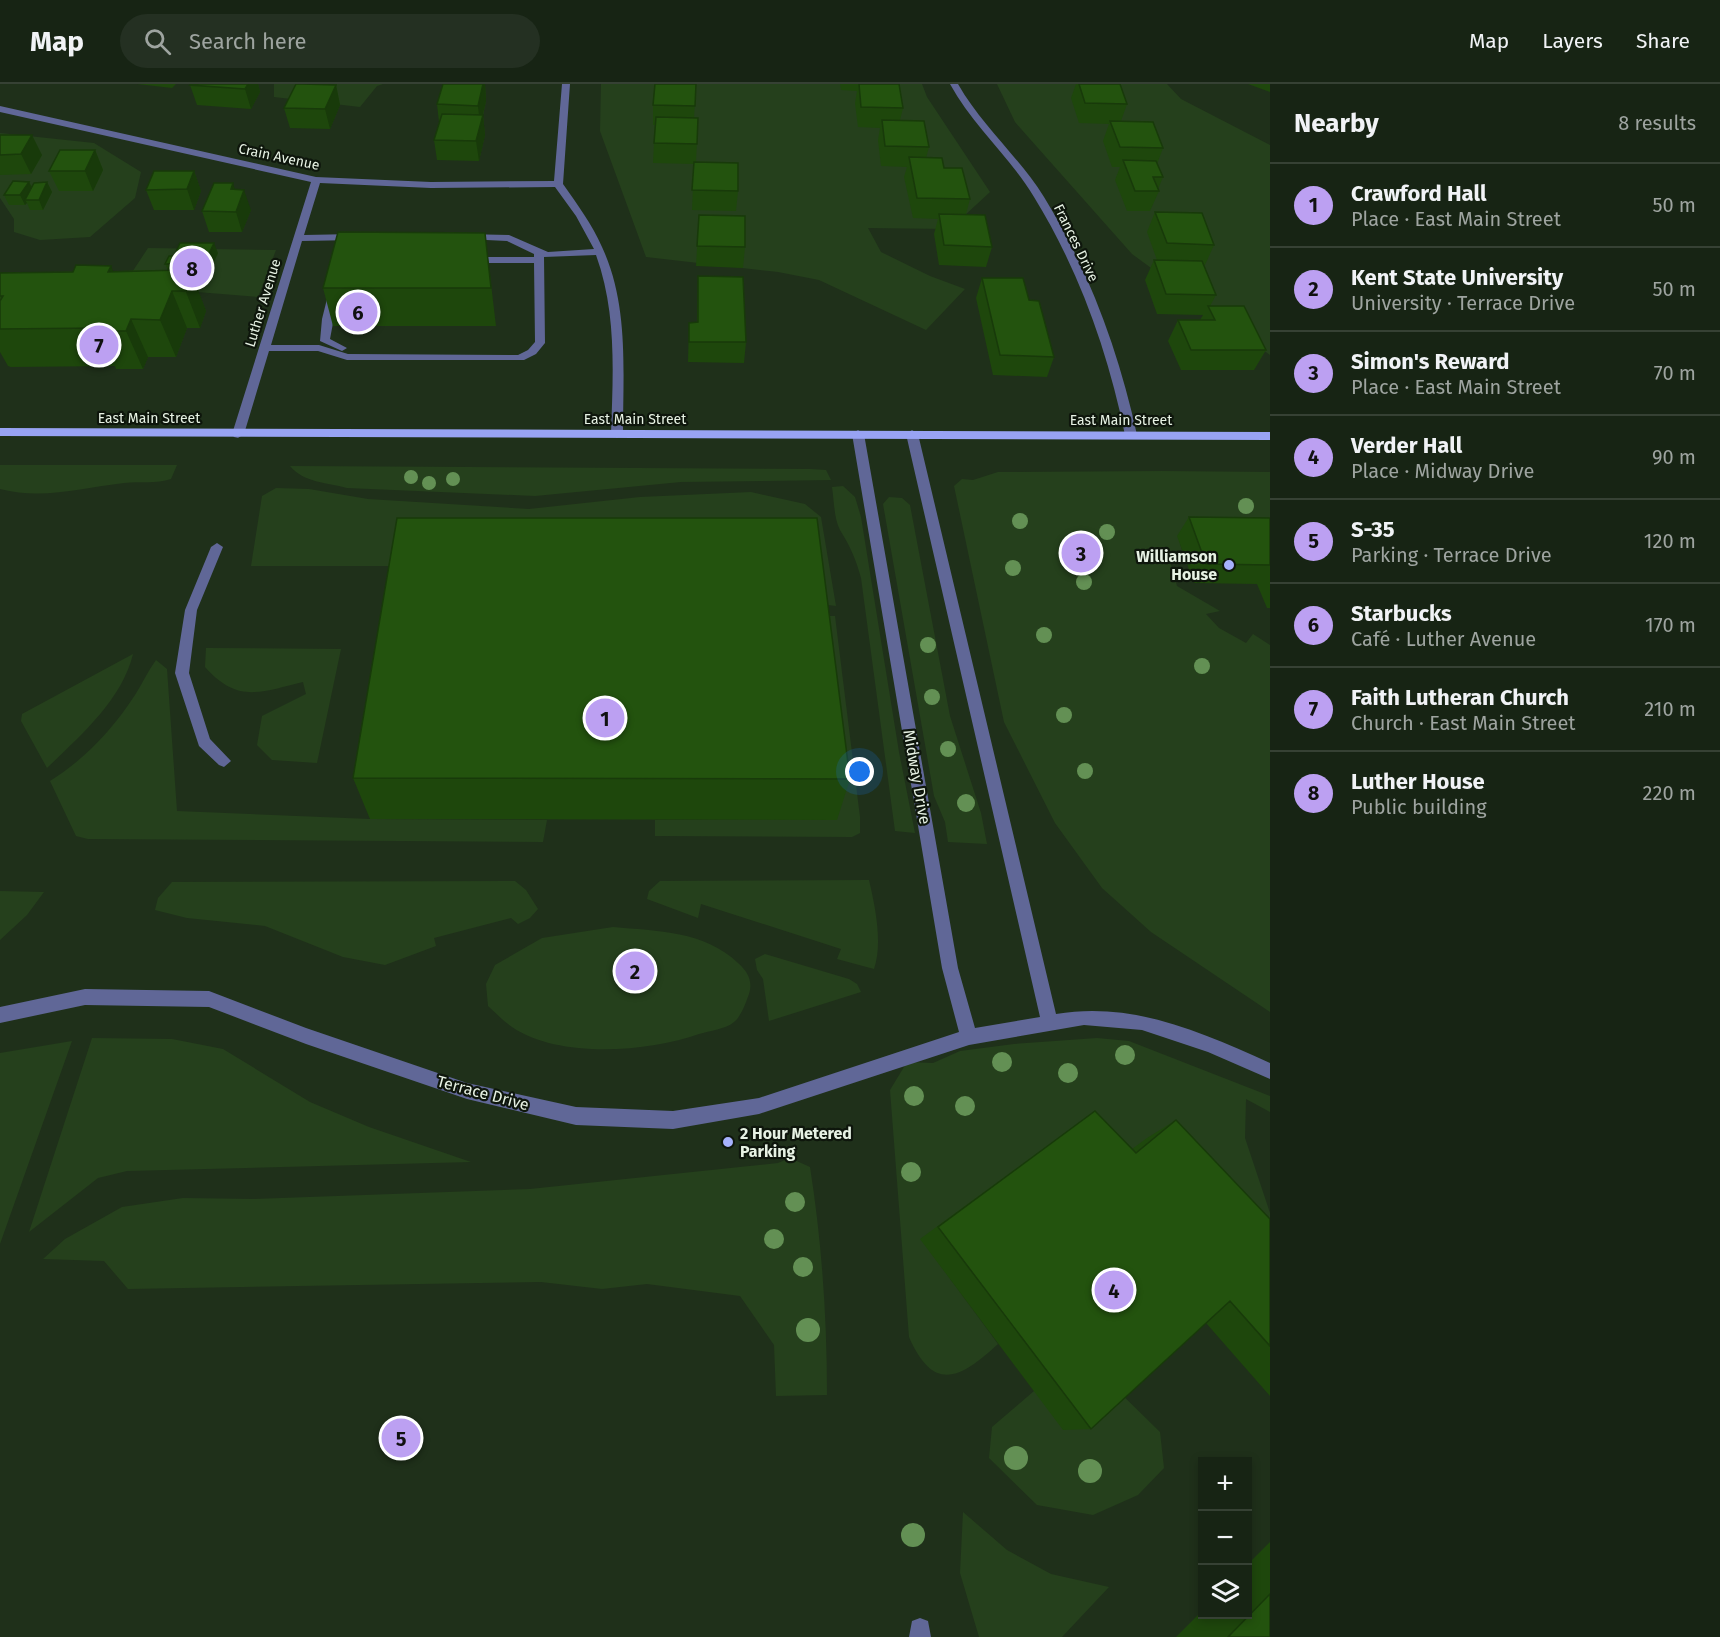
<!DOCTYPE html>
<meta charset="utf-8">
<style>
:root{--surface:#172414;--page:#243022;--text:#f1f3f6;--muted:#9ea4a0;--line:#364134;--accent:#bca0f2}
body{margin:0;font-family:"Fira Sans",sans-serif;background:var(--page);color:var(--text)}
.controls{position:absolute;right:18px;bottom:18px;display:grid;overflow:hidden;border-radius:0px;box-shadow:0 3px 9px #0003}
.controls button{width:54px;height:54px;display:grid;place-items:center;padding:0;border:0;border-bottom:2px solid var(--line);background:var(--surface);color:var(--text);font:30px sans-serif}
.you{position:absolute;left:860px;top:688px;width:21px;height:21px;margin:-15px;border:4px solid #fff;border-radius:50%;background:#1a73e8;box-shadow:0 0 0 9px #1a73e833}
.badge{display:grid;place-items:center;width:39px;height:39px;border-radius:50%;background:var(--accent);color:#111;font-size:20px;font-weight:700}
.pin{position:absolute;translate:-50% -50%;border:3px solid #fff;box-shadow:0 2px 6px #0006}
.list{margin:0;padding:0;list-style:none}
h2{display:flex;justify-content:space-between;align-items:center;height:78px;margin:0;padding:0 24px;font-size:26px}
h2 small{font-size:20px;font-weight:400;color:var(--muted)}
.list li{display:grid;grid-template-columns:39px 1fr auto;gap:18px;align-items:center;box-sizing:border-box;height:84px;padding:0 24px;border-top:2px solid var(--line)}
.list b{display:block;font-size:22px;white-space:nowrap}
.list p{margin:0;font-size:20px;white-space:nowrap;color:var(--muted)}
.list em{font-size:20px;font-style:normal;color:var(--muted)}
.icon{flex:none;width:33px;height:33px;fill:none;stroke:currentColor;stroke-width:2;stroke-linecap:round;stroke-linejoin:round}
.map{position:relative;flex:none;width:1270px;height:1553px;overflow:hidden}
header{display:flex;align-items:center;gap:36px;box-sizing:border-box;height:84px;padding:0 30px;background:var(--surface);border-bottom:2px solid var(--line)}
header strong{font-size:28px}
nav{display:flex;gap:33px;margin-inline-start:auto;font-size:21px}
.search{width:420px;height:54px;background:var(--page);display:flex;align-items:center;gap:15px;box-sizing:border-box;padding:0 21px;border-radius:33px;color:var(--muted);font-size:22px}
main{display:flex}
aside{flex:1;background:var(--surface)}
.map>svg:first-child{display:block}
.green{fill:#25401c}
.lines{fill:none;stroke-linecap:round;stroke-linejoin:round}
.minor{fill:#606797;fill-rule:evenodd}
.major{fill:#98a3f3;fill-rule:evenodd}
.tree{fill:#639054}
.wall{fill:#1e470c}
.shaded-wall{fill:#183a0a}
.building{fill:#23530e;stroke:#183a0a;stroke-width:1.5}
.poi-dot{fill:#a6b1fc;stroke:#0e160c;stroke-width:2}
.labels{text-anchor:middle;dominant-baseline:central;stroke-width:4.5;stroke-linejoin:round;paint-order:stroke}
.far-street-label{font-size:14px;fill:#e7f2e4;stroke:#0e160c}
.poi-label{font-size:16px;font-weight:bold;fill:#e7f2e4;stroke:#0e160c;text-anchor:end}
.street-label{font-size:16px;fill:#e7f2e4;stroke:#0e160c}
</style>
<header>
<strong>Map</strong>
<div class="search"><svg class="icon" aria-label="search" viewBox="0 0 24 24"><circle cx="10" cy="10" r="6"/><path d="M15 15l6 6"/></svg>Search here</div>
<nav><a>Map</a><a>Layers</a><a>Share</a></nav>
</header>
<main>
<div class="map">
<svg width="1270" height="1553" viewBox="0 0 1270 1553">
<rect width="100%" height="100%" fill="#1f301a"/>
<path class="green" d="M274 0H383L377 2 360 23 274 13Z
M601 0H922L927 13 990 108 950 145 868 144 881 168 930 192 965 205 926 246 819 196 778 188 646 173 600 47Z
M997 0H1167L1181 15 1270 61V271L1132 170 1015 38Z
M0 49 94 59 141 88 135 114 90 153 40 156 14 148V135L0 114Z
M148 164 276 166 258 213 123 202Z
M0 381H177L171 395C156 400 140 397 124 399 82 404 42 416 0 405Z
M290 382 810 385 826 386 831 396 681 398 535 412 347 404C326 398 304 399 290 382Z
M1162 387 1270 388V453L1178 452 1182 466 1167 467 1177 502 1220 527 1206 530 1219 544 1246 559 1253 550 1270 561V928L1151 848 1102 804 1055 739 1004 638 954 402 962 395 973 396 998 388Z
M843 402 855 413 861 433 899 668 915 749 895 747 861 494C856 475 850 462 840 446 834 435 834 416 832 403Z
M276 404 309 405 368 415 529 425 640 413 751 408 805 420 821 433 836 522 812 519 807 482H251L262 412Z
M889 413 902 414 910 421 950 632 981 729 987 760 948 758 945 738 934 712 883 420Z
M813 532H835L860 733V749L852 753 655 752V736L837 735Z
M206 564 341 565 317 679 272 676 257 661 262 632 306 610 303 598C261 608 238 620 205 583Z
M133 570C122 616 80 652 47 684L21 637 22 630Z
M156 576 167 585 177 727 370 735 547 736 543 758 88 755 76 752 50 697C84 676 113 645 135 611 142 600 148 587 156 576Z
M869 796C875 822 883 859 874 885L837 875 841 865 701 820 698 834 647 815 649 807 660 797Z
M515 797 526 806 538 825 530 834 518 840 511 834 434 854 436 862 385 881 343 873 265 842 187 834 155 826 158 814 172 798Z
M0 807 44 808 27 831 0 856Z
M613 843C657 847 705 847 738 879 748 888 753 897 749 910 746 918 741 933 734 938 726 945 709 947 699 950 648 968 559 975 512 943 503 937 496 929 488 922L486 900 495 881 542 854Z
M765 870 849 895 857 900 861 908 769 937 763 895 757 886 755 875Z
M92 954 172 955 223 965 310 1018 369 1043 471 1078 127 1087 98 1094 29 1148Z
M1097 954 1129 957 1270 1012V1028L1246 1015 1245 1054 1270 1129V1164L1108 1085 921 1155 998 1260C961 1294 934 1310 909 1253L890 1006 907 978 933 979 960 967 1014 960Z
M72 957 0 1160V969Z
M790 1074 810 1083C822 1159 827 1235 827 1311L776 1312 774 1261 740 1212 647 1200 602 1205 541 1198 128 1205 104 1177 43 1175 65 1155 122 1123 183 1114 253 1115 530 1105 778 1079Z
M1112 1301 1160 1348 1164 1384 1138 1411 1093 1431 1037 1421 989 1374 992 1343 1034 1307Z
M963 1428 1007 1466 1051 1490 1109 1503 1062 1553H979L960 1489Z"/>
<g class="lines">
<path class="minor" d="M562 0H570L563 100C577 120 592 140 602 163 629 221 623 287 623 350L617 354 611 350C613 290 617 229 596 171L544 173 545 259 536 270 524 276H347L318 267H269L244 350 238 354 234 353 232 350 311 98 0 28V22L316 93 431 98 554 97ZM320 99 431 104 555 103 576 132 594 165 548 168 509 151 463 150 461 152 466 155 507 157 534 170V173H467L462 176 467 179H534L535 258 528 266 518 271 348 270 319 261H271L302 157 355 156 360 153 355 150 304 151Z
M950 0H958C982 42 1019 73 1044 113 1089 186 1119 268 1137 351L1135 354 1131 355 1125 351C1108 268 1079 186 1034 113 1010 73 973 42 950 0Z
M334 204 339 207 330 255 347 264 342 267 320 257 322 235 329 207Z
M858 346 864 350 958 884 975 944 1040 933 906 350 912 346 918 350 1056 930C1133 917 1201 948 1270 979V995L1208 968 1142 946 1084 941 969 961 759 1030 673 1045 576 1041 467 1015 306 960 209 923 85 921 0 939V923L85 905 209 907 306 944 467 999 576 1023 673 1027 759 1014 959 948 942 884 852 350Z
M217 459 223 463 197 526 189 589 210 655 231 677 224 683 219 681 199 662 175 589 185 526 211 463Z
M920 1534 928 1537 931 1553H909L912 1537Z"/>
<path class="major" d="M0 344 1270 348V356L0 352Z"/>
</g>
<g class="tree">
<circle cx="411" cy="393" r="7"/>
<circle cx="453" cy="395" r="7"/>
<circle cx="429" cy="399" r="7"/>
<circle cx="1246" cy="422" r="8"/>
<circle cx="1020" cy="437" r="8"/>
<circle cx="1107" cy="448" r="8"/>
<circle cx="1013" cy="484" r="8"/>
<circle cx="1084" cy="498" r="8"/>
<circle cx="1044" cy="551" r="8"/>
<circle cx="928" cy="561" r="8"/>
<circle cx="1202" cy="582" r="8"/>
<circle cx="932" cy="613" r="8"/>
<circle cx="1064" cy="631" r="8"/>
<circle cx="948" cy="665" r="8"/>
<circle cx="1085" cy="687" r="8"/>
<circle cx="966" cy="719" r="9"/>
<circle cx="1125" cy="971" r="10"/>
<circle cx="1002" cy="978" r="10"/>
<circle cx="1068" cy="989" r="10"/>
<circle cx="914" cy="1012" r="10"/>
<circle cx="965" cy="1022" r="10"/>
<circle cx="911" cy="1088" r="10"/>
<circle cx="795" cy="1118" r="10"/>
<circle cx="774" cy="1155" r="10"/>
<circle cx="803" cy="1183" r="10"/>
<circle cx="808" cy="1246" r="12"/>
<circle cx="1016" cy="1374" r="12"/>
<circle cx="1090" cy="1387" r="12"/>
<circle cx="913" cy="1451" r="12"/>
</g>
<path class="wall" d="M137 0H176L172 4Z
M191 0H258L260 8 251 25 197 21 190 1Z
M443 0H485L486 17 483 31 485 51 479 77 437 76 434 56 439 38 437 20Z
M696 0 694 34H698L696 78 738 107 736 127 692 126 694 80 653 79 654 59 655 41H653V21Z
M840 0H899L903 24 900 36 929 63 926 74 944 84 970 115 966 130 992 163 986 183 939 181 934 150 938 135 913 134 904 93 907 83 881 82 878 56 880 44 858 43 855 19 857 7 841 6Z
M1076 0H1120L1127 20 1121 37 1163 64 1157 80 1163 93 1158 105 1159 107 1150 127H1127L1115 96 1120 83H1112L1103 57 1109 40 1079 39 1071 14Z
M1248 0H1270V8Z
M336 1 340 21 330 45 290 44 284 24Z
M0 51 42 71 31 90 0 91Z
M95 66 103 86 93 107H59L49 87Z
M194 87 201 107 194 126H154L146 106Z
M29 98 32 103 47 98 52 108 43 126H30L27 119 25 121H9L4 111Z
M235 105 251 126 242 148H209L202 127Z
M1155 128 1214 161 1205 181H1204L1216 211 1210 222 1266 266 1254 286H1181L1168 257 1178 236H1200L1203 231 1157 230 1145 196 1154 176H1157L1147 148Z
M699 131 745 163 743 184 696 182Z
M485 149 496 242H333L323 204Z
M218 169 204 199H195L206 227 200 244H187L176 273H148L143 285H116L115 282 11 283 8 282 0 268V189L168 186 165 180 174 172Z
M698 192 746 258 744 279 688 278 689 239 697 238Z
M982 194 1029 216 1054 273 1047 293 993 291 976 214Z
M1189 433 1270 434V524H1267L1257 500 1194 499 1177 452Z
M353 694 850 695 837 736 370 735Z
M1095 1027 1132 1065 1147 1054 1176 1036 1270 1135V1312L1206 1239 1091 1345 1063 1346 920 1155Z
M1270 1458V1553H1176L1203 1526V1530H1248V1480Z"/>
<path class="shaded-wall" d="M245 0H258L260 8 251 25 245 5Z
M483 0H485L486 17 480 41 478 22Z
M336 1 340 21 330 45 325 25Z
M483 31 485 51 479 77 476 57Z
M32 51 42 71 31 90 21 70Z
M95 66 103 86 93 107 85 87Z
M194 87 201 107 194 126 187 105Z
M29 98 34 108 25 116 27 119 25 121 20 111Z
M47 98 52 108 43 126 39 116Z
M233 99 239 119 244 106 251 126 242 148 236 128 231 105Z
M214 159 218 169 204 199 200 189Z
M111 182 127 219 108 188Z
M180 186 187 202 192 190 206 227 200 244 179 190Z
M172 207 187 244 176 273 160 236Z
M131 235 148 273 143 285 126 247Z"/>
<path class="building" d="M191 0H248L245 5 190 1Z
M296 0H303L336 1 325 25 284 24Z
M443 0H483L478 22 437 20Z
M655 0H696L695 22 653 21Z
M859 0H899L903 24 861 23Z
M1079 0H1120L1127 20 1085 19Z
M442 30 483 31 476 57 434 56Z
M656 33 698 34 697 60 654 59Z
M882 36 924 37 929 63 885 62Z
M1110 37 1153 38 1163 64 1120 63Z
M0 51H32L21 70 0 71Z
M60 66H95L85 87H49Z
M909 73 942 74 944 84H962L970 115 917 114Z
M1123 76 1156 77 1163 93H1153L1159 107H1135Z
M694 78 738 79V107L692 106Z
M154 87H194L187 105 146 106Z
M13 97 29 98 20 111H4Z
M47 98 39 116H25L34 99Z
M214 99H233L231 105 244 106 236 128 202 127Z
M1155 128 1202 129 1214 161 1167 159Z
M939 130 985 131 992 163 944 161Z
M699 131 745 132V163L697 162Z
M338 148 485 149 491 204H323Z
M180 159H214L200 189 181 188 180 186H168L171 180H165L169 172H174Z
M1154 176 1202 177 1216 211 1166 210Z
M76 181 111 182 108 188 180 186 179 190H192L185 207H172L160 236 131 235 126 247H98L100 244 0 245V217L3 212H0V189L73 188Z
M698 192 743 193 746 258H689V239L698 238Z
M982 194H1023L1029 216 1039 217 1054 273 1000 271Z
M1208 222H1244L1266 266H1191L1178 236H1215Z
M1189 433 1270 434V481L1206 480Z
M397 434H817L850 695 353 694Z
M1095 1027 1136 1069 1176 1036 1270 1135V1262L1230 1217 1091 1345 938 1143Z
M1270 1510V1553H1228Z"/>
<g class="poi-dot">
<circle cx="1229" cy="481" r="6"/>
<circle cx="728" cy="1058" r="6"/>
</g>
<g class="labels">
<g class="far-street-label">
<text transform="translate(279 73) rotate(12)">Crain Avenue</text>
<text transform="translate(1076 159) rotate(64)">Frances Drive</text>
<text transform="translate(263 219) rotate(-73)">Luther Avenue</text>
<text x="149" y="334">East Main Street</text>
<text x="635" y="335">East Main Street</text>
<text x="1121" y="336">East Main Street</text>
</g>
<g class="poi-label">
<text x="1217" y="472">Williamson<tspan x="1217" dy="18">House</tspan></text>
<text x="740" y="1049" text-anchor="start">2 Hour Metered<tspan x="740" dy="18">Parking</tspan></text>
</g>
<g class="street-label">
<text transform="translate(917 693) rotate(80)">Midway Drive</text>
<text transform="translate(483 1009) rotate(15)">Terrace Drive</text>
</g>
</g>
</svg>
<div class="controls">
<button>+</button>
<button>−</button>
<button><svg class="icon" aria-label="layers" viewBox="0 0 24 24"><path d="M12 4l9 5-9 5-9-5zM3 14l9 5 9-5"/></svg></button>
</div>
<div class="you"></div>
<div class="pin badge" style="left:605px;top:634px">1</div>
<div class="pin badge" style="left:635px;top:887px">2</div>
<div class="pin badge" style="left:1081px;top:469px">3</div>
<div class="pin badge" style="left:1114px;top:1206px">4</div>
<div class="pin badge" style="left:401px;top:1354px">5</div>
<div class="pin badge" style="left:358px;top:228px">6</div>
<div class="pin badge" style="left:99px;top:261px">7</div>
<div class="pin badge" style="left:192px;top:184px">8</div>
</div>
<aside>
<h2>Nearby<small>8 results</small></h2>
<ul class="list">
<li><span class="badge">1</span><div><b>Crawford Hall</b><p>Place · East Main Street</p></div><em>50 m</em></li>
<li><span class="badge">2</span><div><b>Kent State University</b><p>University · Terrace Drive</p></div><em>50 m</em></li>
<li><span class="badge">3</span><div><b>Simon's Reward</b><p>Place · East Main Street</p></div><em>70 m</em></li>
<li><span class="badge">4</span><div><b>Verder Hall</b><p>Place · Midway Drive</p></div><em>90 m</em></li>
<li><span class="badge">5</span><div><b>S-35</b><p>Parking · Terrace Drive</p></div><em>120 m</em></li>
<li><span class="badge">6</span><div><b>Starbucks</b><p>Café · Luther Avenue</p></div><em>170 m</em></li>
<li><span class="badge">7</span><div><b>Faith Lutheran Church</b><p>Church · East Main Street</p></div><em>210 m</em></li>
<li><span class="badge">8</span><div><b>Luther House</b><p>Public building</p></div><em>220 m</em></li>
</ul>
</aside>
</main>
